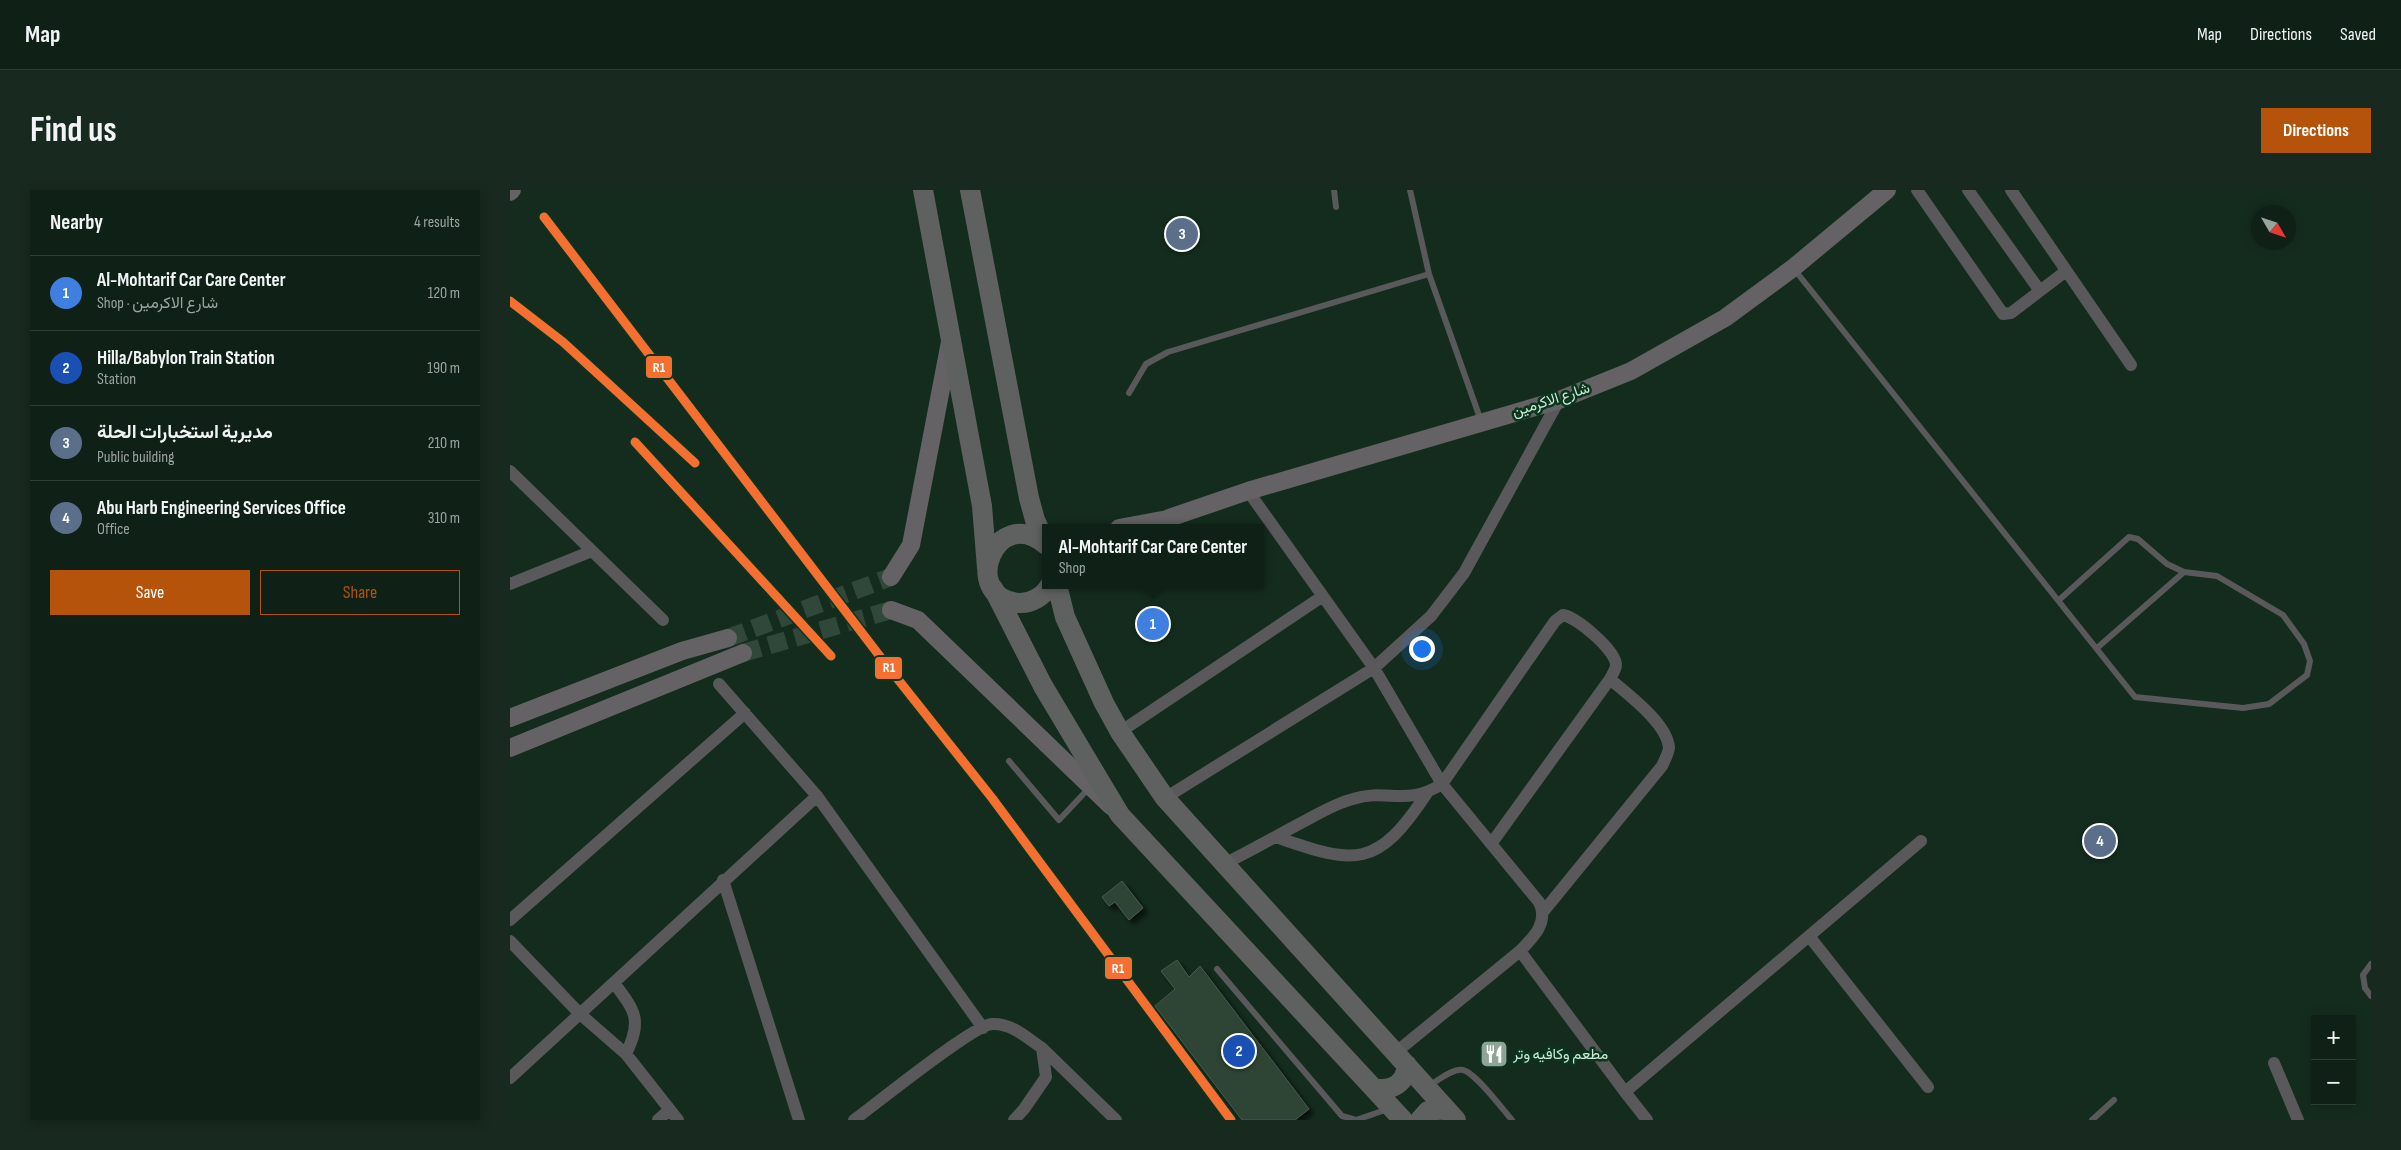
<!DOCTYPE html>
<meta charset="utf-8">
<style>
:root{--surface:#0f2116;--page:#18291f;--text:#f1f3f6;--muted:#9ba3a1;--line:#2f3e35;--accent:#b45309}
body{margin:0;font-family:"Sofia Sans Condensed",Vazirmatn,sans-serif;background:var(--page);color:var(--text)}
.controls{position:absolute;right:15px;bottom:15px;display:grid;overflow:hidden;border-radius:0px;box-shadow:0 2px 12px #0003}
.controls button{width:45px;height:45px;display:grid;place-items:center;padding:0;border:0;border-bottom:1px solid var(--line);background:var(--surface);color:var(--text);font:25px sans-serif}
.compass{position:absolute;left:1741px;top:15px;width:45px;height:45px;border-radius:50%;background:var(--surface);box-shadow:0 2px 12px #0003;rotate:129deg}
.you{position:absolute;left:911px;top:458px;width:18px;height:18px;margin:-12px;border:4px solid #fff;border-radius:50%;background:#1a73e8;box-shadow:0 0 0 8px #1a73e833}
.badge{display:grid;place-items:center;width:32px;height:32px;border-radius:50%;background:var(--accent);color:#fff;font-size:16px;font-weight:700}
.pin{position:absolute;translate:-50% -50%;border:2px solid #fff;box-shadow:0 1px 5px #0006}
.popup{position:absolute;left:532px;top:334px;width:222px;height:65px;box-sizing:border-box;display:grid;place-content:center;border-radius:0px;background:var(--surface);filter:drop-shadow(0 1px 4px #0005);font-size:16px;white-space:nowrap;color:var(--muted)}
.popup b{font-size:19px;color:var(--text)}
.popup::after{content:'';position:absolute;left:50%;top:100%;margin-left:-10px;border:10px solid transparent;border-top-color:var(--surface)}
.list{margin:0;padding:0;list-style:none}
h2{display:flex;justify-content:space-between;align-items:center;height:65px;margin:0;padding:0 20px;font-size:21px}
h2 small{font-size:16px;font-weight:400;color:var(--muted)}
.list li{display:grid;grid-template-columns:32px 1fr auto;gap:15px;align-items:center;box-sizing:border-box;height:75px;padding:0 20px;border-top:1px solid var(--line)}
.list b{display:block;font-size:19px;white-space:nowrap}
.list p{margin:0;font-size:16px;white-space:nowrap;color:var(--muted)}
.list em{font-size:16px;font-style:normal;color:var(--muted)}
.actions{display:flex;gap:10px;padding:15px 20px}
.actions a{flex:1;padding:11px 0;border:1px solid var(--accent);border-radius:0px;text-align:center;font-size:18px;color:var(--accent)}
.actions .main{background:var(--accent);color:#fff}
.map{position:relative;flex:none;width:1861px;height:930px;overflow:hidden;border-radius:0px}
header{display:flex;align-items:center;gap:30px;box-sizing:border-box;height:70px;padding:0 25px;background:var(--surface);border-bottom:1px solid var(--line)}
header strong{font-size:24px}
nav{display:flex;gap:28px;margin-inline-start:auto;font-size:18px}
.intro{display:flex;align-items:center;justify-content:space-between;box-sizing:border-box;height:120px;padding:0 30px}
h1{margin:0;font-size:35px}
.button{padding:12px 22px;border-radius:0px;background:var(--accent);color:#fff;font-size:18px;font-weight:700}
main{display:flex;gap:30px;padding:0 30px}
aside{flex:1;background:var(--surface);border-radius:0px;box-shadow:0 2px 12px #0003}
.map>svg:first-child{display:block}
.building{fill:#2d4436;stroke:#475a4e;filter:url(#shadow)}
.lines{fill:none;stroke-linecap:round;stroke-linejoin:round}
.secondary-tunnel{stroke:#30483a;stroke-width:18;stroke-dasharray:18 9;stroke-linecap:butt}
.lane{stroke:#59585a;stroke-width:6}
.street{stroke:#59585a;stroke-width:12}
.secondary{stroke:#646264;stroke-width:18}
.primary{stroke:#5f6060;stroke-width:20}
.rail-1-casing{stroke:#09361d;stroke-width:12}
.rail-1{stroke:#f46f30;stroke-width:9}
.labels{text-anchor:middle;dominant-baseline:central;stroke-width:5;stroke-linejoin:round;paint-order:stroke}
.street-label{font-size:15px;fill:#d0e6d6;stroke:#09361d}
.poi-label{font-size:15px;fill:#d0e6d6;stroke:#09361d;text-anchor:start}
.line-badge{stroke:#09361d;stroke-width:2}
.badge-label{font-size:14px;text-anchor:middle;font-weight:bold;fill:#fff}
</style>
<header>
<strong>Map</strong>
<nav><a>Map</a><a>Directions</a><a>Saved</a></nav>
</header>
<div class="intro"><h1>Find us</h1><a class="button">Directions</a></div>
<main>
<aside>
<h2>Nearby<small>4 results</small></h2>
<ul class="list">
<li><span class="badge" style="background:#3f7fe0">1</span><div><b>Al-Mohtarif Car Care Center</b><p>Shop · شارع الاكرمين</p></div><em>120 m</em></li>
<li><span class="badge" style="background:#1a4fb4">2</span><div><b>Hilla/Babylon Train Station</b><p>Station</p></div><em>190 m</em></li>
<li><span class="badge" style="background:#5c6f8a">3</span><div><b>مديرية استخبارات الحلة</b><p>Public building</p></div><em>210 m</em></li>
<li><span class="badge" style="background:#5c6f8a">4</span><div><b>Abu Harb Engineering Services Office</b><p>Office</p></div><em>310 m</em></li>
</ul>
<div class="actions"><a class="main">Save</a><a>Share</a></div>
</aside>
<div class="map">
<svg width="1861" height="930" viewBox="0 0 1861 930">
<defs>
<filter id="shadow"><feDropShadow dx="4.5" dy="4.5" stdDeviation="2.5" flood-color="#0009"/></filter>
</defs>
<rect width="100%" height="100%" fill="#142c1e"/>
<path class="building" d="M612 691 633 718 619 730 605 712 599 716 592 707Z
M667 770 679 787 690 776 799 919 785 930H732L645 816 665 799 651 781Z"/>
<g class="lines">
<path class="secondary-tunnel" d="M218 448 381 387
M233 463 381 420"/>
<path class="lane" d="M824 0 826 17
M900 0 919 84 971 231
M1284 79 1625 507 1733 518 1759 514 1797 485 1800 471 1794 454 1773 425 1707 386 1674 382 1657 374 1628 349 1619 347 1549 410
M619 203 636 174 658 162 919 84
M1587 458 1674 382
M499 571 549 630 579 598
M1861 774 1853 785 1855 798 1861 806
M707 779 832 926 846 930 878 919
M919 896C927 891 943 878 953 880 966 883 993 920 1002 930
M1582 930 1604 910"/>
<path class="street" d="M1407 0 1493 124 1501 123 1556 81
M1458 0 1530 101
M1501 0 1621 175
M0 281 153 430
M738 301 864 478 932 594 1029 712C1039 732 1024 747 1010 761
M0 394 82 361
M209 494 307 606 473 838
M610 542 813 406
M655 608 864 478 921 426 954 383 1049 210
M766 647C846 675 867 679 917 603
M716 673C740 661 763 648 787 635 805 626 823 614 843 609 878 598 896 617 932 594L1045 431 1053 425C1066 427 1106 460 1106 475 1106 479 1102 485 1100 489L981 654
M213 690 289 930
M1033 722 1152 576C1154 571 1159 563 1159 557 1156 532 1118 505 1100 489
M0 730 235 523
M1299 746 1418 897
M0 751 70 824 116 864 168 930
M104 793C126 822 132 830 116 864
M532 858 606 930
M885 863 1010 761 1115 902 1411 651
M1764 873 1788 930
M0 888 307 606
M1115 902 1137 930
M148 930 159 920
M344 930C366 914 463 835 482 834 502 833 517 848 532 858L536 887 514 919 504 930"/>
<path class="secondary" d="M0 2 2 0
M609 338 652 330
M640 338 659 328 738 301 1049 210 1121 181 1215 128 1283 78 1377 0
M381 387 401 355 440 152
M381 420 408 430 601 616
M0 528 172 461 218 448
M0 558 233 463"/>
<path class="primary" d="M413 0 472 316 477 378
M460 0 519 308 525 330 536 353
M536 355C487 312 448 406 508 413 521 414 534 406 540 395
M547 395 555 427 594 513 610 542 655 608 946 930
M483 398 533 496 610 625 893 930
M865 899C882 900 895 895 897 875
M910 930 918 921 936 919"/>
<defs>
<path id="rail-1" d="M34 27 375 473 482 608 721 930
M0 111 53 152 185 273
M125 252 321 466"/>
</defs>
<use href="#rail-1" class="rail-1-casing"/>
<use href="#rail-1" class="rail-1"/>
</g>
<defs>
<symbol id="restaurant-square" viewBox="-11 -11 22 22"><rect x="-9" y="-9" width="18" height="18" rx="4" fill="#8ea596" stroke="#09361d"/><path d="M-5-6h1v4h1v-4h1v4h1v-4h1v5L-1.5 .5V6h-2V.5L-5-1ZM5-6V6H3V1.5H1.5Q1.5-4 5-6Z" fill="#fff"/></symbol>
</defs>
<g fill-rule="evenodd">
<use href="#restaurant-square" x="968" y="848" width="32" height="32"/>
</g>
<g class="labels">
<g class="street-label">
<text transform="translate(1041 210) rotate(-18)">شارع الاكرمين</text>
</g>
<g class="poi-label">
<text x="1003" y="864">مطعم وكافيه وتر</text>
</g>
</g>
<g class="line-badge">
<rect x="135" y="165" width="28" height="24" rx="5" fill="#f46f30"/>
<rect x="364" y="466" width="29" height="24" rx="5" fill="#f46f30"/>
<rect x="594" y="766" width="29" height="24" rx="5" fill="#f46f30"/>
</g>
<g class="badge-label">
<text x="149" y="182">R1</text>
<text x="379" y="482">R1</text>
<text x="608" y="783">R1</text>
</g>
</svg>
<div class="controls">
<button>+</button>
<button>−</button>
</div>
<svg class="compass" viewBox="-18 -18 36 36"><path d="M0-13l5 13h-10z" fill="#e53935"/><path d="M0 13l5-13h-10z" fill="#9ba3a1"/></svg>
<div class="you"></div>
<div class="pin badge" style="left:643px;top:434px;background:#3f7fe0">1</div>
<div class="popup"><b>Al-Mohtarif Car Care Center</b>Shop</div>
<div class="pin badge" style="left:729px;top:861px;background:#1a4fb4">2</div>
<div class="pin badge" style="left:672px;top:44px;background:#5c6f8a">3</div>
<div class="pin badge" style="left:1590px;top:651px;background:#5c6f8a">4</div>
</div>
</main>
